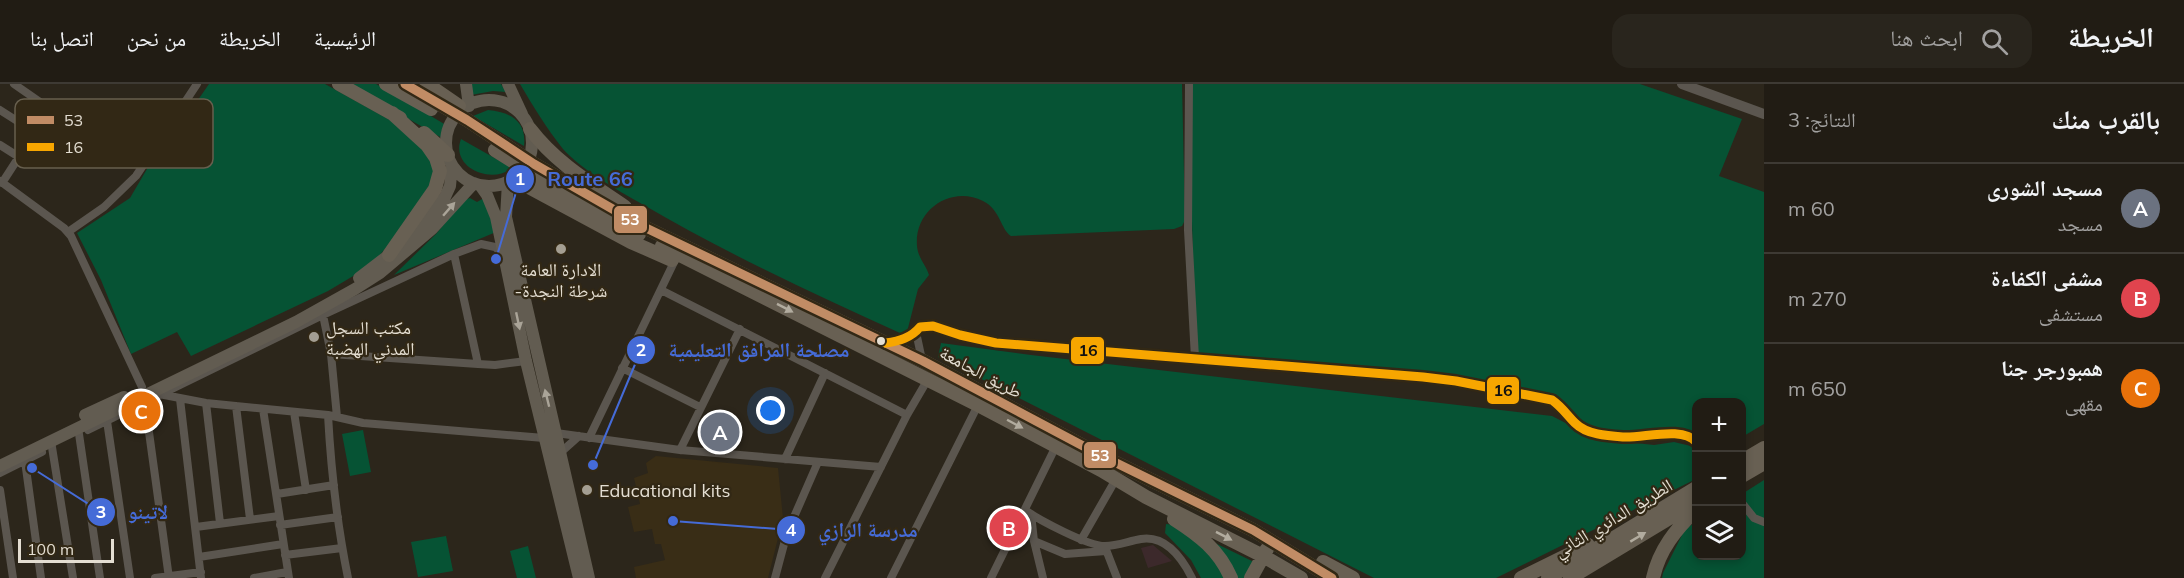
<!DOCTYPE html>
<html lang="ar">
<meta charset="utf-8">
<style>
:root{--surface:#211c14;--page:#29251d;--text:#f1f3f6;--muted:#a2a1a0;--line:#3e3a34;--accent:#1a73e8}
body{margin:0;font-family:Mulish,"Noto Naskh Arabic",sans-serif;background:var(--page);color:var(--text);direction:rtl}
.controls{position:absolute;right:18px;bottom:18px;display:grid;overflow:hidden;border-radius:12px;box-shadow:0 3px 9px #0003}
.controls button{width:54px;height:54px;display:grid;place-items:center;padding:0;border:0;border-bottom:2px solid var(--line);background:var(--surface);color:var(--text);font:30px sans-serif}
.scale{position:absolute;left:18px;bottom:15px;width:96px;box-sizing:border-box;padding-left:6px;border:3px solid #e4ded2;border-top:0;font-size:16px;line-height:21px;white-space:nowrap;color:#e4ded2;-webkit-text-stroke:4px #322815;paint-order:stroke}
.you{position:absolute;left:771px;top:327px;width:21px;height:21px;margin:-15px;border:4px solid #fff;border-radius:50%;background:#1a73e8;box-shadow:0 0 0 9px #1a73e833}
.badge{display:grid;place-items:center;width:39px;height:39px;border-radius:50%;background:var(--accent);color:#fff;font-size:20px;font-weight:700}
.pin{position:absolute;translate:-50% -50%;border:3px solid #fff;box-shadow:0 2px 6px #0006}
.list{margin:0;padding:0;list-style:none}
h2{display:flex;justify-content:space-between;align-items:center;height:78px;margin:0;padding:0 24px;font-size:26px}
h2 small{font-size:20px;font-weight:400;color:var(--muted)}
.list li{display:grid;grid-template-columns:39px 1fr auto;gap:18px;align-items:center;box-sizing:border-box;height:90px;padding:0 24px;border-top:2px solid var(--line)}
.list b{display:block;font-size:22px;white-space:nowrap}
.list p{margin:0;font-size:20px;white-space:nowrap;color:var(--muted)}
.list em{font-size:20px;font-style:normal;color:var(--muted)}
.icon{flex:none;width:33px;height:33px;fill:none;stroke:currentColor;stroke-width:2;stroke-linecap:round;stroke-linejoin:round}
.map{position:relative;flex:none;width:1764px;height:494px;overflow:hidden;direction:ltr}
header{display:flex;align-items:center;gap:36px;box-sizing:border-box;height:84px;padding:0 30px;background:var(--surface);border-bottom:2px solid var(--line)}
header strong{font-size:28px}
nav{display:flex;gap:33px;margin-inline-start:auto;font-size:21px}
.search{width:420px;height:54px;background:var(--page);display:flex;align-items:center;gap:15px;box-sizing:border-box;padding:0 21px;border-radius:18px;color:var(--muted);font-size:22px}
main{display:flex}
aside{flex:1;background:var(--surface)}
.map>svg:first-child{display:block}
.built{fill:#392d16}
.medical{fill:#3c292b}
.green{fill:#065334}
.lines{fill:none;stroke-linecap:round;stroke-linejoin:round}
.street{stroke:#5b564f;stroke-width:8}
.secondary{stroke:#5b564f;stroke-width:10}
.primary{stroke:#625c51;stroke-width:12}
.highway{stroke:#686053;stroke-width:14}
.bus-1-casing{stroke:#322815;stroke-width:14}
.bus-2-casing{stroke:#322815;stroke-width:14}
.bus-1{stroke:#c18c65;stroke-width:9}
.bus-2{stroke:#f7a600;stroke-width:9}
.oneway{fill:#aaa498}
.oneway2{fill:#b2ac9f}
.poi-dot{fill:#a49e92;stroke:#322815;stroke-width:2}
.bus-dot{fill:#e4ded2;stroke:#322815;stroke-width:2}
.labels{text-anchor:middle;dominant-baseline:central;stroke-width:4.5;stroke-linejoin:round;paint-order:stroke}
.poi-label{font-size:18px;fill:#e4ded2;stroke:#322815;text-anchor:start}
.street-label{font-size:18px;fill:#e4ded2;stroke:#322815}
.key{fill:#322815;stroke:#675f4e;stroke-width:1.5}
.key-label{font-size:16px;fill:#e4ded2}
.leader{fill:none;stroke:#456bd7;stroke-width:2}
.callout-dot{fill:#456bd7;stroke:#322815;stroke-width:2}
.mark-label{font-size:18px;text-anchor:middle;font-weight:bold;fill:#fff}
.callout-label{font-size:20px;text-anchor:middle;font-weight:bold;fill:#456bd7;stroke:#322815;stroke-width:4.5;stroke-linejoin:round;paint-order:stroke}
.line-badge{stroke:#322815;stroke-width:2}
.badge-label{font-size:16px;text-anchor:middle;font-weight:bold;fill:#fff}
.pale-badge-label{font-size:16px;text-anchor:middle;font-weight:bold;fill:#111}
</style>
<header>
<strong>الخريطة</strong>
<div class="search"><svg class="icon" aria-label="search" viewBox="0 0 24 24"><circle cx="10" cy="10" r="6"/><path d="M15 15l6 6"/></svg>ابحث هنا</div>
<nav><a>الرئيسية</a><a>الخريطة</a><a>من نحن</a><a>اتصل بنا</a></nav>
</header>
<main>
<aside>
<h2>بالقرب منك<small>النتائج: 3</small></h2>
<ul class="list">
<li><span class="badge" style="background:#6b7280">A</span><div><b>مسجد الشورى</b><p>مسجد</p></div><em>60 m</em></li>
<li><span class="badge" style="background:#e0444e">B</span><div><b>مشفى الكفاءة</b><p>مستشفى</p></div><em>270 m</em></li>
<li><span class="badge" style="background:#e8710a">C</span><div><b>همبورجر جنا</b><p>مقهى</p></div><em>650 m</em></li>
</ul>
</aside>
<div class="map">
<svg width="1764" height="494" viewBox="0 0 1764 494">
<rect width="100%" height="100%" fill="#2c261b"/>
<path class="built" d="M656 372 778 384 783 434 768 494H636L634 483 665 476 661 460H655L652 445 634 448 628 423 640 420 634 394 648 389 646 379Z"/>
<path class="medical" d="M1153 461 1172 477 1148 484 1141 464Z"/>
<path class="green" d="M209 0H325L399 41 433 77V96L397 151 378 173 365 185 328 207 191 272 177 248 131 270 101 196 77 149 130 114 154 73 182 39Z
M347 0H376L385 5 446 41 442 54Z
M471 0H501L506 8 493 7 471 11Z
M520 0H1182L1185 136 1182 142 1174 145 1011 152C1001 146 1000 125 983 117 951 101 914 126 917 162 918 174 926 181 929 191L918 205 907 248 900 249C813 209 725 169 642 120 617 106 582 86 563 65 547 45 533 22 520 0Z
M1189 0H1640L1742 35 1719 92 1764 108V340L1742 353V318H1696V358L1689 351 1642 354 1584 346 1552 316 1457 297 1195 274Z
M488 26C510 28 527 37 524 62L473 32Z
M461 55 512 84C492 101 450 84 461 55Z
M470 114 477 118 484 114 496 148 394 191 436 150 464 116Z
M941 259 1031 271 1552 332 1597 355 1654 361 1674 358 1695 363 1696 395 1496 494H1374L938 273Z
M363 346 371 388 350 392 342 350Z
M1764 396V494H1662L1663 489 1685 445 1696 438V472H1742V410Z
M1166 440 1182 442 1203 457 1227 494H1201L1191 476 1165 449Z
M446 452 453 487 418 493 411 458Z
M1215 459 1254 478 1247 494H1236Z
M528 462 536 494H517L510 467Z"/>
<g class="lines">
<path class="street" d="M1189 0 1188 146 1195 274
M0 26 36 49
M0 61 19 73
M0 97 64 144 71 152 142 303
M2 99 50 25 14 0
M68 148 104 123 136 92 197 0
M661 206 907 331
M324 228 323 231 331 270 337 333
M916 248 922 276
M887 258 900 257 916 248 920 243 927 242 996 259 1423 293 1456 297 1552 316C1562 323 1567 331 1575 339 1587 351 1608 352 1624 353 1644 354 1683 342 1696 358
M331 270 478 280 454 170
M478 280 495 281 526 277
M622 284 700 323
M159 310 206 319 328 331 363 339 544 354
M180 315 201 494
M145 319 169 494
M206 319 220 439
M236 322 250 435
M263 325 289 494
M294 328 306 406
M328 331C331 386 337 440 348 494
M107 337 130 494
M88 346 323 231 454 170 481 160 495 163 502 169
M556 349 680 366 881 383
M79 350 100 494
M589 354 676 174
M51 357 73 494
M680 366 740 245
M560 369 579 352
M785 375 825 289
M25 377 41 494
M0 389 42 368
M0 406 13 494
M277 410 334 401
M1742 419 1754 434 1764 438
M1025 426C1039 436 1088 462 1105 462 1117 462 1129 457 1141 455 1166 451 1182 474 1192 494
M1031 430 1034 457 1043 494
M280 441 338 433
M196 443 279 432
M1081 456 1116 395
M1034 457 1065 470 1106 467
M1105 463 1117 494
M285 471 342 464
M199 473 283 460
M155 494 201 488
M254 494 287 488
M775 494 787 449 818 378
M825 494 907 331 928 295
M891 494 978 321
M991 494 1056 362"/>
<path class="secondary" d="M1682 0 1764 30"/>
<path class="primary" d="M466 0 469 22
M508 0 522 30
M446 59a43 43 0 1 1 86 0a43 43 0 1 1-86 0Z
M508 98 506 133 589 494
M480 101 487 111 496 133 526 277 579 494
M359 194 389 171 421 141 445 113 450 102 452 81
M85 331 124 313
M0 382 296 238 355 205 380 189 432 145 474 99"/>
<path class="highway" d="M339 0 400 34
M386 0 431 25
M405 0 467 36 534 80 644 143 923 277 1102 372 1253 446 1332 494
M427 0 459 22
M530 45C556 79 590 99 625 123
M424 49 448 71
M495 66 539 94 639 150
M514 95 631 158 672 176
M662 162 978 321 1101 386 1146 413 1263 472 1301 494
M389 171 435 105 440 87 436 74 427 61 392 29
M1742 377 1764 364
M1742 392 1764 379
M1174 435C1199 451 1219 466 1231 494
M1323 478 1353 494
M1251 494 1267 465
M1521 494 1588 461
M1548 494 1696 404
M1570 494 1696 418
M1653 494C1659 466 1676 445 1696 426"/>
<defs>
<path id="bus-1" d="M405 0 467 36 534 80 644 143 923 277 1102 372 1253 446 1332 494"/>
<path id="bus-2" d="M886 259C899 257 911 254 920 243L933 242 960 251 996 259 1423 293 1456 297 1552 316C1562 323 1567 331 1575 339 1587 351 1608 352 1624 353 1644 354 1683 342 1696 358"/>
</defs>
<use href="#bus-1" class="bus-1-casing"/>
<use href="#bus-2" class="bus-2-casing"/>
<use href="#bus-1" class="bus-1"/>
<use href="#bus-2" class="bus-2"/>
</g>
<defs><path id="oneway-solid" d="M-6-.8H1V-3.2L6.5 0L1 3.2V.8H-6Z" transform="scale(1.5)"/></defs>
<g class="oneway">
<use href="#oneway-solid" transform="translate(449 125) rotate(-49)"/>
<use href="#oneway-solid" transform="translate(518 237) rotate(78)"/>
<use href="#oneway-solid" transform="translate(547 314) rotate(-104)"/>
</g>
<g class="oneway2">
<use href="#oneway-solid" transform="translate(785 224) rotate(27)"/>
<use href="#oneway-solid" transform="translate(1015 340) rotate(28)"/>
<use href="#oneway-solid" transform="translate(1224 452) rotate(27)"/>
<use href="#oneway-solid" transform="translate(1638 453) rotate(-31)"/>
</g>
<g class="poi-dot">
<circle cx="561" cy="165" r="6"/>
<circle cx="314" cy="253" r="6"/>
<circle cx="587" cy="406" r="6"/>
</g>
<circle class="bus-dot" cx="881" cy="257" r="5"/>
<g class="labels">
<g class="poi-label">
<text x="561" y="185" text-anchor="middle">الادارة العامة<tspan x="561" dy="21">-شرطة النجدة</tspan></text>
<text x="326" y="243">مكتب السجل<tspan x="326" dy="21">المدني الهضبة</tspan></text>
<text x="599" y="406">Educational kits</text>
</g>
<g class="street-label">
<text transform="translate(981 288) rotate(28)">طريق الجامعة</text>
<text transform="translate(1613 434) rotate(-31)">الطريق الدائري الثاني</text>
</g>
</g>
<rect x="15" y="15" width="198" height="69" rx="9" class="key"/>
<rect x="27" y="32" width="27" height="8" fill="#c18c65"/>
<rect x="27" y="59" width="27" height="8" fill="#f7a600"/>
<g class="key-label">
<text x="64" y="42">53</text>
<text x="64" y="69">16</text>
</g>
<path class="leader" d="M496 175L520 95M593 381L641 266M32 384L101 428M673 437L791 446"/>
<g class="callout-dot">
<circle cx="496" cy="175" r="6"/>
<circle cx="593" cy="381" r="6"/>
<circle cx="32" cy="384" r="6"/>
<circle cx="673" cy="437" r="6"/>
<circle cx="520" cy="95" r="15"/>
<circle cx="641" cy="266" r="15"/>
<circle cx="101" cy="428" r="15"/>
<circle cx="791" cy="446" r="15"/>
</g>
<g class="mark-label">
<text x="520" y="101">1</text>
<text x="641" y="272">2</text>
<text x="101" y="434">3</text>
<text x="791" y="452">4</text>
</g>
<g class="callout-label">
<text x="590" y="102">Route 66</text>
<text x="759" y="273">مصلحة المرافق التعليمية</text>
<text x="148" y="435">لاتينو</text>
<text x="868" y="453">مدرسة الرازي</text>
</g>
<g class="line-badge">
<rect x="613" y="121" width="35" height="29" rx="6" fill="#c18c65"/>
<rect x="1070" y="252" width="35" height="29" rx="6" fill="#f7a600"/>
<rect x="1486" y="292" width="34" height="29" rx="6" fill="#f7a600"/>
<rect x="1083" y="357" width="34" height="28" rx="6" fill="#c18c65"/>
</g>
<g class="badge-label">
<text x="630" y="141">53</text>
<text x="1100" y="377">53</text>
</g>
<g class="pale-badge-label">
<text x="1088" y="272">16</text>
<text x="1503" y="312">16</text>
</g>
</svg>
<div class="controls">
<button>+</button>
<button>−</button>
<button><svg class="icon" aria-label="layers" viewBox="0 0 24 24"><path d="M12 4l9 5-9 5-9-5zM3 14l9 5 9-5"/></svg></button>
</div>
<div class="scale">100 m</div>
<div class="you"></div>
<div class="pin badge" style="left:720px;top:348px;background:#6b7280">A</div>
<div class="pin badge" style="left:1009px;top:444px;background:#e0444e">B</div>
<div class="pin badge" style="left:141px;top:327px;background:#e8710a">C</div>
</div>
</main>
